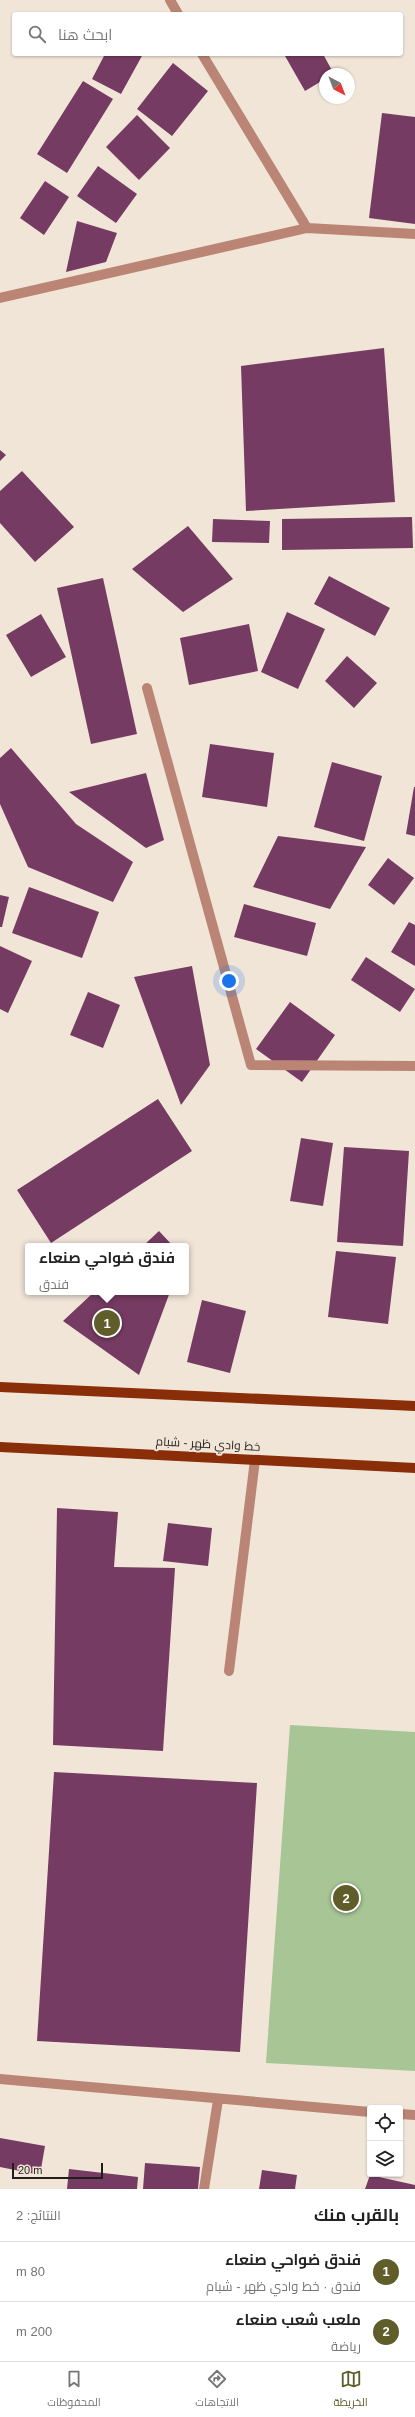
<!DOCTYPE html>
<html lang="ar">
<meta charset="utf-8">
<style>
:root{--surface:#fff;--page:#f2f2f2;--text:#222;--muted:#767676;--line:#e0e0e0;--accent:#5f5d29}
body{margin:0;font-family:Helvetica,Cairo,sans-serif;background:var(--page);color:var(--text);direction:rtl}
.controls{position:absolute;right:12px;bottom:12px;display:grid;overflow:hidden;border-radius:4px;box-shadow:0 1px 3px #0004}
.controls button{width:36px;height:36px;display:grid;place-items:center;padding:0;border:0;border-bottom:1px solid var(--line);background:var(--surface);color:var(--text);font:20px sans-serif}
.compass{position:absolute;left:319px;top:68px;width:36px;height:36px;border-radius:50%;background:var(--surface);box-shadow:0 1px 3px #0004;rotate:138deg}
.scale{position:absolute;left:12px;bottom:10px;width:91px;box-sizing:border-box;padding-left:4px;border:2px solid #221e1a;border-top:0;font-size:11px;line-height:14px;white-space:nowrap;color:#221e1a;-webkit-text-stroke:3px #f1e5d8;paint-order:stroke}
.you{position:absolute;left:229px;top:981px;width:14px;height:14px;margin:-10px;border:3px solid #fff;border-radius:50%;background:#1a73e8;box-shadow:0 0 0 6px #1a73e833}
.badge{display:grid;place-items:center;width:26px;height:26px;border-radius:50%;background:var(--accent);color:#fff;font-size:13px;font-weight:700}
.pin{position:absolute;translate:-50% -50%;border:2px solid #fff;box-shadow:0 1px 4px #0006}
.popup{position:absolute;left:25px;top:1243px;width:164px;height:52px;box-sizing:border-box;display:grid;place-content:center;border-radius:4px;background:var(--surface);filter:drop-shadow(0 1px 3px #0005);font-size:13px;white-space:nowrap;color:var(--muted)}
.popup b{font-size:15px;color:var(--text)}
.popup::after{content:'';position:absolute;left:50%;top:100%;margin-left:-8px;border:8px solid transparent;border-top-color:var(--surface)}
.list{margin:0;padding:0;list-style:none}
h2{display:flex;justify-content:space-between;align-items:center;height:52px;margin:0;padding:0 16px;font-size:17px}
h2 small{font-size:13px;font-weight:400;color:var(--muted)}
.list li{display:grid;grid-template-columns:26px 1fr auto;gap:12px;align-items:center;box-sizing:border-box;height:60px;padding:0 16px;border-top:1px solid var(--line)}
.list b{display:block;font-size:15px;white-space:nowrap}
.list p{margin:0;font-size:13px;white-space:nowrap;color:var(--muted)}
.list em{font-size:13px;font-style:normal;color:var(--muted)}
.icon{flex:none;width:22px;height:22px;fill:none;stroke:currentColor;stroke-width:2;stroke-linecap:round;stroke-linejoin:round}
.map{position:relative;flex:none;width:415px;height:2189px;overflow:hidden;direction:ltr}
.search{position:absolute;background:var(--surface);box-shadow:0 1px 3px #0004;left:12px;right:12px;top:12px;height:44px;display:flex;align-items:center;gap:10px;box-sizing:border-box;padding:0 14px;border-radius:4px;color:var(--muted);font-size:15px}
.sheet{height:172px;background:var(--surface)}
nav{display:flex;justify-content:space-around;align-items:center;box-sizing:border-box;height:56px;border-top:1px solid var(--line);background:var(--surface);font-size:11px;color:var(--muted)}
nav a{display:grid;justify-items:center;gap:2px}
nav .on{color:var(--accent)}
.map>svg:first-child{display:block}
.green{fill:#a7c595}
.building{fill:#763b62}
.lines{fill:none;stroke-linecap:round;stroke-linejoin:round}
.minor{stroke:#ba8574;stroke-width:10}
.major{stroke:#8a2e0a;stroke-width:10}
.labels{text-anchor:middle;dominant-baseline:central;stroke-width:4;stroke-linejoin:round;paint-order:stroke}
.street-label{font-size:12px;fill:#221e1a;stroke:#f1e5d8}
</style>
<div class="map">
<svg width="415" height="2189" viewBox="0 0 415 2189">
<rect width="100%" height="100%" fill="#f1e5d8"/>
<path class="green" d="M290 1725 415 1732V2071L266 2063Z"/>
<path class="building" d="M105 54H143L121 94 92 79Z
M288 54H323L334 74H325V79L305 91 285 56Z
M173 63 208 91 172 136 137 109Z
M83 81 113 99 67 173 37 154Z
M382 113 415 117V224L369 218Z
M137 115 170 148 139 180 106 147Z
M98 166 137 194 116 223 77 196Z
M45 181 69 197 44 235 20 218Z
M77 221 117 233 106 262 66 272Z
M384 348 395 502 246 511 241 366Z
M0 450 6 455 0 461Z
M22 471 74 527 35 562 0 523V491Z
M412 517 413 548 282 550V519Z
M213 519 270 521 269 543 212 542Z
M188 526 233 579 183 612 132 569Z
M329 576 390 608 375 636 314 604Z
M103 578 137 734 91 744 57 588Z
M287 612 325 629 298 689 261 672Z
M41 614 66 657 31 677 6 635Z
M249 624 258 671 189 685 180 638Z
M347 656 377 683 354 708 325 681Z
M210 744 274 753 267 807 202 797Z
M11 748 76 824 133 862 113 902 28 867 0 804V758Z
M332 762 382 776 364 841 314 827Z
M146 773 164 840 146 848 69 792Z
M414 787H415V836L406 834Z
M278 836 366 847 330 909 253 887Z
M388 858 414 878 394 905 368 885Z
M29 887 99 912 82 958 12 933Z
M0 895 9 897 2 927H0Z
M244 904 316 923 307 956 234 937Z
M409 922 415 925V966L391 952Z
M0 946 32 961 8 1013 0 1009Z
M366 957 415 989 400 1012 351 980Z
M192 966 210 1065 181 1105 134 977Z
M88 992 120 1005 103 1048 70 1035Z
M290 1002 335 1035 302 1082 256 1049Z
M158 1099 192 1151 51 1243 17 1190Z
M301 1138 333 1143 323 1206 290 1201Z
M344 1147 409 1151 403 1246 337 1242Z
M159 1231 173 1246H143Z
M336 1251 396 1257 388 1324 328 1317Z
M94 1292H170L139 1375 63 1321Z
M202 1300 246 1311 230 1373 187 1362Z
M57 1508 118 1512 114 1567 175 1568 163 1751 53 1745Z
M168 1523 212 1528 208 1566 163 1561Z
M54 1772 257 1783 240 2052 37 2041Z
M0 2138 45 2146 40 2175 0 2167Z
M145 2163 200 2167 198 2189H143Z
M69 2169 138 2177 137 2189H67Z
M262 2170 297 2175 295 2189H259Z
M370 2175 415 2185V2189H365Z"/>
<g class="lines">
<path class="minor" d="M170 0 178 14
M202 54 307 228
M0 298 307 228 415 234
M147 688 251 1065 415 1066
M229 1671 255 1460
M0 2079 370 2112
M400 2114 415 2115
M204 2189 218 2100"/>
<path class="major" d="M0 1387 415 1406
M0 1447 415 1468"/>
</g>
<g class="labels">
<g class="street-label">
<text transform="translate(208 1444) rotate(3)">خط وادي ظهر - شبام</text>
</g>
</g>
</svg>
<div class="controls">
<button><svg class="icon" aria-label="locate" viewBox="0 0 24 24"><circle cx="12" cy="12" r="6"/><path d="M12 2v4M12 18v4M2 12h4M18 12h4"/></svg></button>
<button><svg class="icon" aria-label="layers" viewBox="0 0 24 24"><path d="M12 4l9 5-9 5-9-5zM3 14l9 5 9-5"/></svg></button>
</div>
<svg class="compass" viewBox="-18 -18 36 36"><path d="M0-13l5 13h-10z" fill="#e53935"/><path d="M0 13l5-13h-10z" fill="#767676"/></svg>
<div class="scale">20 m</div>
<div class="you"></div>
<div class="pin badge" style="left:107px;top:1323px">1</div>
<div class="popup"><b>فندق ضواحي صنعاء</b>فندق</div>
<div class="pin badge" style="left:346px;top:1898px">2</div>
<div class="search"><svg class="icon" aria-label="search" viewBox="0 0 24 24"><circle cx="10" cy="10" r="6"/><path d="M15 15l6 6"/></svg>ابحث هنا</div>
</div>
<section class="sheet">
<h2>بالقرب منك<small>النتائج: 2</small></h2>
<ul class="list">
<li><span class="badge">1</span><div><b>فندق ضواحي صنعاء</b><p>فندق · خط وادي ظهر - شبام</p></div><em>80 m</em></li>
<li><span class="badge">2</span><div><b>ملعب شعب صنعاء</b><p>رياضة</p></div><em>200 m</em></li>
</ul>
</section>
<nav>
<a class="on"><svg class="icon" aria-label="map" viewBox="0 0 24 24"><path d="M3 6l6-2 6 2 6-2v14l-6 2-6-2-6 2zM9 4v14M15 6v14"/></svg>الخريطة</a>
<a><svg class="icon" aria-label="directions" viewBox="0 0 24 24"><path d="M12 3l9 9-9 9-9-9zM9 14v-3h6M13 9l2 2-2 2"/></svg>الاتجاهات</a>
<a><svg class="icon" aria-label="saved" viewBox="0 0 24 24"><path d="M7 4h10v16l-5-4-5 4z"/></svg>المحفوظات</a>
</nav>
